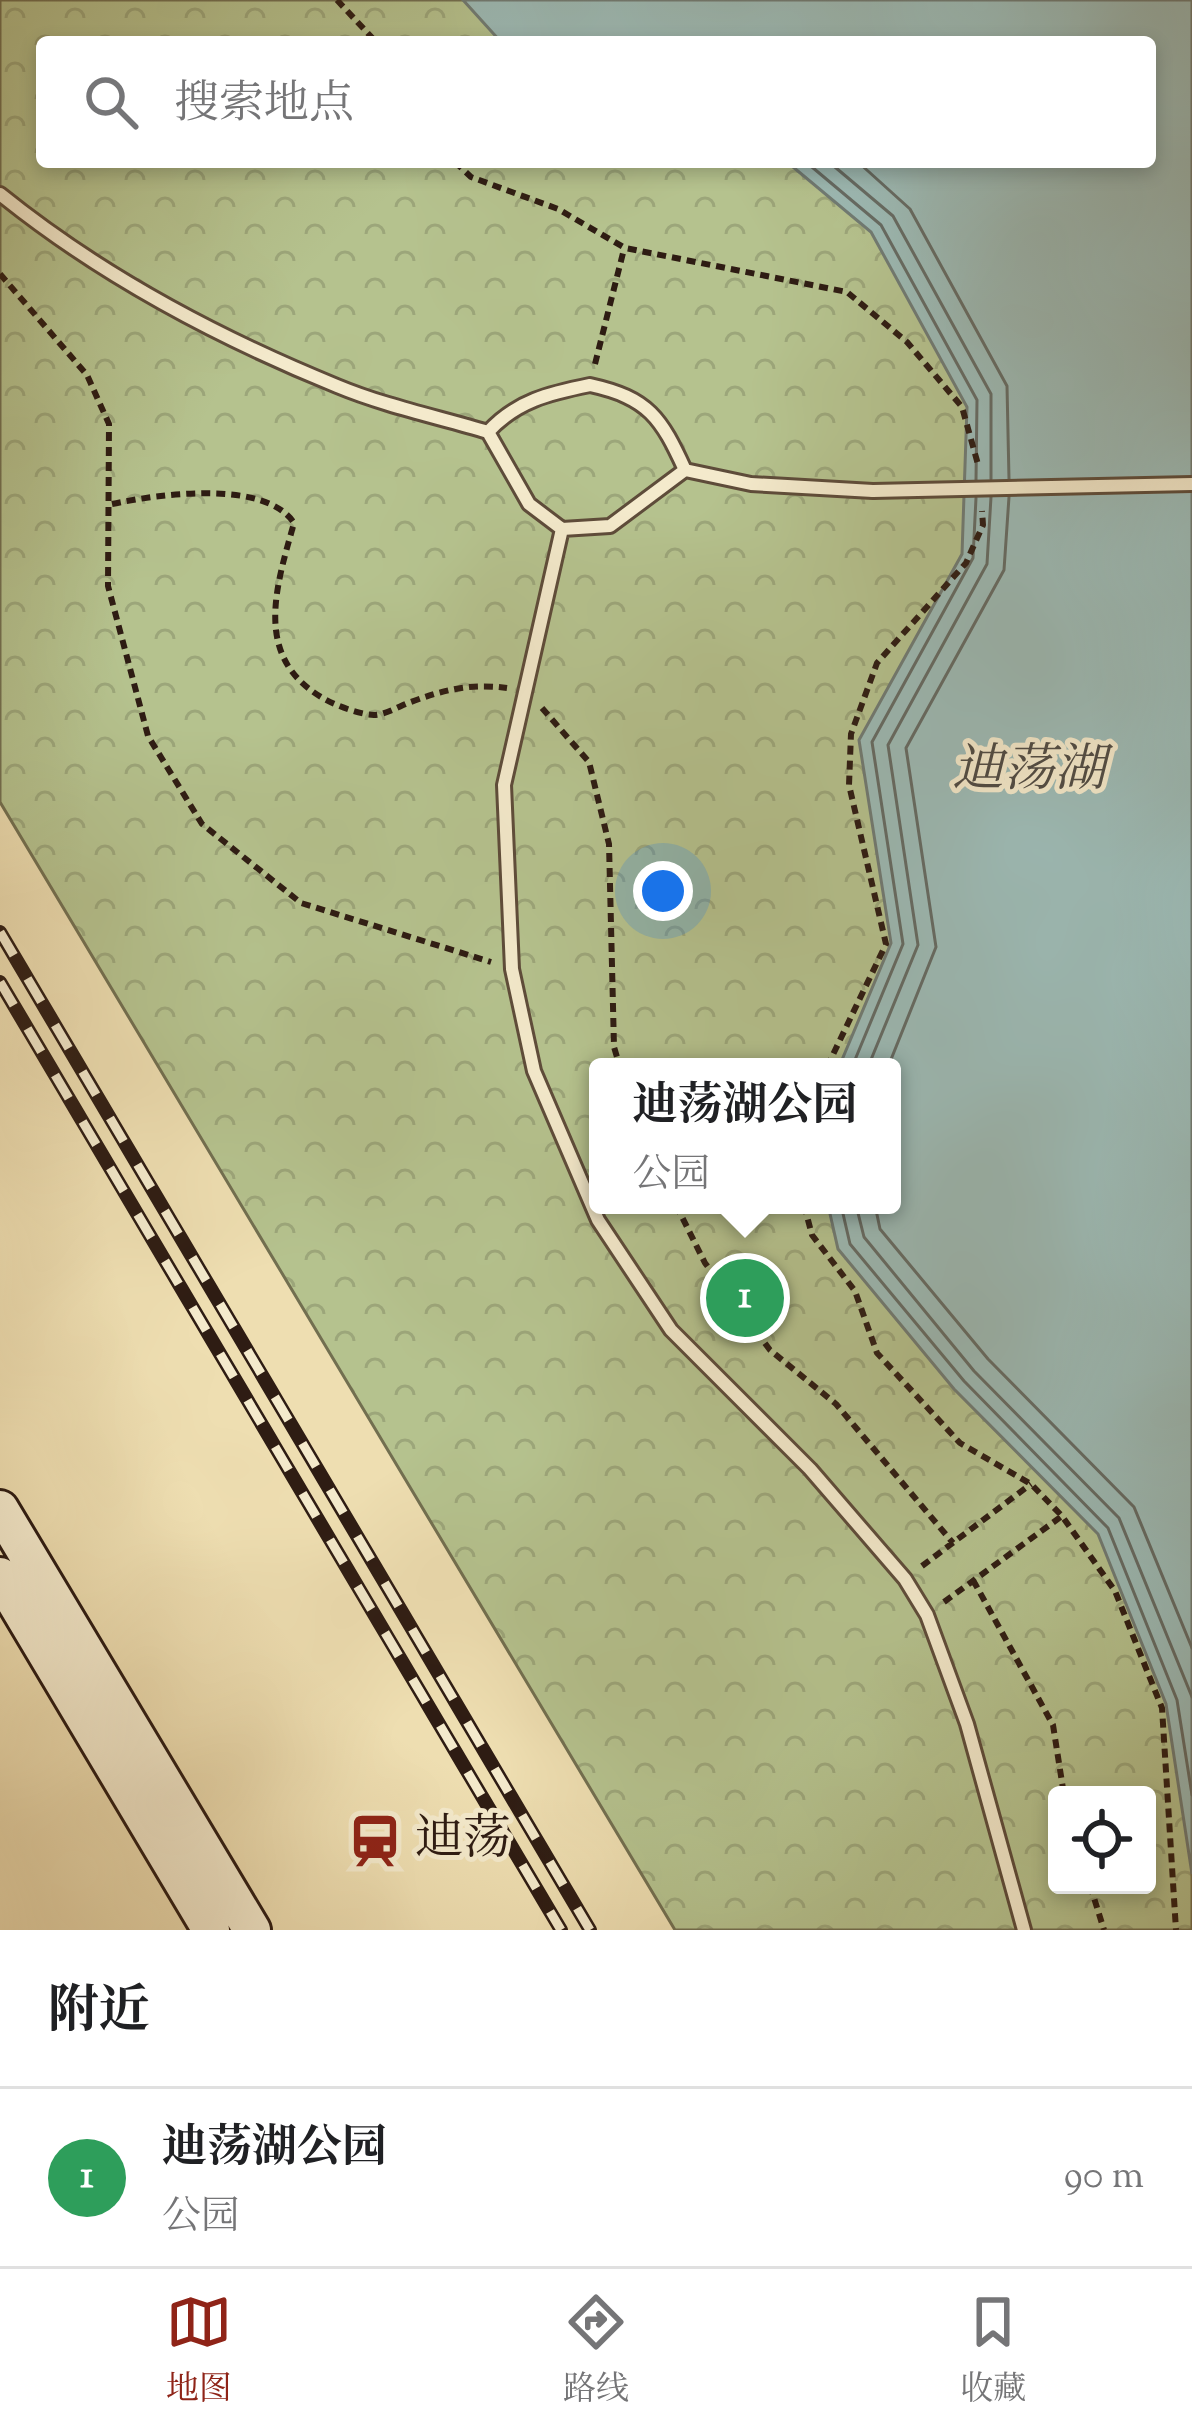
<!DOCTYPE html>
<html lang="zh">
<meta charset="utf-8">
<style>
:root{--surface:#fff;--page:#f6f6f6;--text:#202124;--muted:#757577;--line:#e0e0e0;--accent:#8f2418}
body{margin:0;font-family:"Sorts Mill Goudy","Noto Serif SC",serif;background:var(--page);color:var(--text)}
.controls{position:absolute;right:36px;bottom:36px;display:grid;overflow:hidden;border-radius:12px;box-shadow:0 6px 18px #0003}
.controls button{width:108px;height:108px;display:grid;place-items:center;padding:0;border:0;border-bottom:3px solid var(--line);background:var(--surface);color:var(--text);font:60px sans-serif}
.you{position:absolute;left:663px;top:891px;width:42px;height:42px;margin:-30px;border:9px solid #fff;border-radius:50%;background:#1a73e8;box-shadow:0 0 0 18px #1a73e833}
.badge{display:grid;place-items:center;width:78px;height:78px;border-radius:50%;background:var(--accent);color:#fff;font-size:39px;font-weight:700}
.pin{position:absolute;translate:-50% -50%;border:6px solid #fff;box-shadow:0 3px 12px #0006}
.popup{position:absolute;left:589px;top:1058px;width:312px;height:156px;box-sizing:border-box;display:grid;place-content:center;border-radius:12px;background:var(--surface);filter:drop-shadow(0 3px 9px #0005);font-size:39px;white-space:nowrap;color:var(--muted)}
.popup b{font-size:45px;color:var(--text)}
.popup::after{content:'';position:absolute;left:50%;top:100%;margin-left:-24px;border:24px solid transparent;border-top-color:var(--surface)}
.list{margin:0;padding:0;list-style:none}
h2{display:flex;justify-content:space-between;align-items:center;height:156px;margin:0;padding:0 48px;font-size:51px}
h2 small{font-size:39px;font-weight:400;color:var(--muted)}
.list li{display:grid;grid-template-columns:78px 1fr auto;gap:36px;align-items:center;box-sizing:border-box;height:180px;padding:0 48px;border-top:3px solid var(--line)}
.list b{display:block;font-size:45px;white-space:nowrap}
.list p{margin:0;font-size:39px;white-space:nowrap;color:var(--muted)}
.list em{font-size:39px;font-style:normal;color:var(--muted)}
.icon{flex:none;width:66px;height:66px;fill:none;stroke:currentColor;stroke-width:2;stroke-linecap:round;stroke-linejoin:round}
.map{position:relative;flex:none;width:1192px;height:1930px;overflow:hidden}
.search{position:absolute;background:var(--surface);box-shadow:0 6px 18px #0003;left:36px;right:36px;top:36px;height:132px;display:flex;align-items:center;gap:30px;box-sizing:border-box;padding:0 42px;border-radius:12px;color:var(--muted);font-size:45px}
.sheet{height:336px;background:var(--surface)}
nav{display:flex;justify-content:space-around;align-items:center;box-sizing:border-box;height:168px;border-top:3px solid var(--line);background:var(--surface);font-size:33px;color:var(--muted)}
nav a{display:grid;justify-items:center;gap:6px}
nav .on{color:var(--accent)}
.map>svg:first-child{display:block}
.park{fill:url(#park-crowns);stroke:#726f50;stroke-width:3;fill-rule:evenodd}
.water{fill:#9cbab5;stroke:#707b74;stroke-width:3}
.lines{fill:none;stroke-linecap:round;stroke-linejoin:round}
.shore{stroke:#656b64;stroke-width:3}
.lane-casing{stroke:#5e4c3a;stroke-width:18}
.secondary-casing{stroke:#2e1c13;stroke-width:42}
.path{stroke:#2e1c13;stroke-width:6;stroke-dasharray:9 6;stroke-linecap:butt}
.lane{stroke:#f4eacc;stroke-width:12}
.secondary{stroke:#f4eacc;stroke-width:36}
.rail-casing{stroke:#2e1c13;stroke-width:14}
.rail{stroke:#f4eacc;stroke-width:9;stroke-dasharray:27;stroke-linecap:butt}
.lane-bridge-casing{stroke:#5e4c3a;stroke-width:18;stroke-linecap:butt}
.lane-bridge{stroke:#f4eacc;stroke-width:12}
.labels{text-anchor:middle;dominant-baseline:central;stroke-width:10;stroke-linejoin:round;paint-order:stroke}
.poi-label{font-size:48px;fill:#2e1c13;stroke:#f4eacc;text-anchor:start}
.water-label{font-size:51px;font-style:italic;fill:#4f4b44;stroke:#f4eacc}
</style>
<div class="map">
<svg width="1192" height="1930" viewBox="0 0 1192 1930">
<defs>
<pattern id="park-crowns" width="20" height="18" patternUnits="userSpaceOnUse" patternTransform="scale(3)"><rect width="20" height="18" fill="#b5c28e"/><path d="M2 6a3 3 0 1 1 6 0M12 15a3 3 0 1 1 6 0" fill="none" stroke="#9ca67a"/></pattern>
</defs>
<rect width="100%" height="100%" fill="#eedeb1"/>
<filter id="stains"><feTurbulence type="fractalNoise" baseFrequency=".00167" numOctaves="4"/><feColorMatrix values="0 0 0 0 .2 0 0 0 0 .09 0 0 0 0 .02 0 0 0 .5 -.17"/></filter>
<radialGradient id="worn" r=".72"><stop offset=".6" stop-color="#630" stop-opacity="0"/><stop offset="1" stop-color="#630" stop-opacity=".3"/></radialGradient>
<path class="park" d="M0 0H1192V1930H675L0 802ZM42 42H1150V162H42ZM598 1067H892V1205H598ZM1057 1795H1147V1885H1057Z"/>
<path class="water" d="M463 0H1192V1874L1166 1704 1098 1534 954 1389 838 1249 828 1205H892V1067H839L891 943 859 740 962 554 967 407 871 232 787 162H1150V42H501Z"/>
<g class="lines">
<path class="shore" d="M806 162 881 225 977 400 976 480
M829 162 893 216 991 394V479
M858 162 910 209 1007 386 1009 479
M852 1067 903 944 872 742 973 558 976 498
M868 1067 918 945 888 745 987 564 991 497
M888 1067 936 947 906 748 1004 570 1009 497
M841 1205 850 1244 964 1381 1108 1528 1177 1700 1192 1795
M856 1205 864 1237 974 1371 1119 1518 1192 1697
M875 1205 880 1229 988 1359 1134 1507 1192 1648"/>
<defs>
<path id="lane" d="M0 194C99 274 219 338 337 386 385 406 438 417 488 432
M590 385C649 398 661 418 685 470L610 526 562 529 529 504 488 432C516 401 550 393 590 385Z
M685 470 751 484 873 491
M562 529 504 785 512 969 534 1071 598 1220 671 1330 810 1469 905 1579 927 1615 967 1724 1024 1930"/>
<path id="secondary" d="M0 1509 252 1930
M0 1576 211 1930"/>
</defs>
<use href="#lane" class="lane-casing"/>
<use href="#secondary" class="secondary-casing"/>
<path class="path" d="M337 0 376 42
M455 162 471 177 558 209 625 248 847 292 907 342 962 407 979 468
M0 274 87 375 109 424 108 586 148 736 202 824 301 903 491 962
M595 364 624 249
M112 504C159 494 265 479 294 523 276 587 253 656 321 697 334 705 358 714 374 715 384 715 398 707 408 703 443 690 470 683 507 688
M542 708 589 762 609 844 614 1047 620 1067
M827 1067 886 944 849 785 851 734 877 663 966 563 983 525 982 511
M676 1205 705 1263 770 1350 836 1404 953 1543
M804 1205 812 1235 855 1291 877 1353 960 1443 1031 1484 1062 1516 1115 1591 1162 1708 1176 1930
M922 1566 1031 1484
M973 1580 1053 1725 1064 1795
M944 1602 1062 1516
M1090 1885 1104 1930"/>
<use href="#lane" class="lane"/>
<use href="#secondary" class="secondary"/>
<defs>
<path id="rail" d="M0 932 590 1930
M0 982 561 1930"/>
</defs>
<use href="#rail" class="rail-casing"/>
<use href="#rail" class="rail"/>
<defs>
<path id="lane-bridge" d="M873 491 1192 484"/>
</defs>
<use href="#lane-bridge" class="lane-bridge-casing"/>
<use href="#lane-bridge" class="lane-bridge"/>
</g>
<defs>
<symbol id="station-bare" viewBox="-9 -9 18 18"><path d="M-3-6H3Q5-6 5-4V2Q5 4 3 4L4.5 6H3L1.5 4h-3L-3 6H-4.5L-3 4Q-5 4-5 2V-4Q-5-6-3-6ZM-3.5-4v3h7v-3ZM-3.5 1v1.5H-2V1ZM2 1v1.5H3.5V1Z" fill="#8f2418" stroke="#f4eacc" stroke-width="2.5" paint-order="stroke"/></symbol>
</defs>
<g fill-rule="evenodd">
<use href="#station-bare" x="337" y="1803" width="76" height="76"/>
</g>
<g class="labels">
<g class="poi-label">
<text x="415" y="1841">迪荡</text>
</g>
<g class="water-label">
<text x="1029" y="772">迪荡湖</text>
</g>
</g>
<rect width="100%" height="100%" filter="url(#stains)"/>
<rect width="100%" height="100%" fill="url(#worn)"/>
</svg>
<div class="controls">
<button><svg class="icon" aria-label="locate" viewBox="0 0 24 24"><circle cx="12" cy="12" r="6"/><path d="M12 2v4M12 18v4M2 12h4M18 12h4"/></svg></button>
</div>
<div class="you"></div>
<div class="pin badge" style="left:745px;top:1298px;background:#2e9e5b">1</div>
<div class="popup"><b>迪荡湖公园</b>公园</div>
<div class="search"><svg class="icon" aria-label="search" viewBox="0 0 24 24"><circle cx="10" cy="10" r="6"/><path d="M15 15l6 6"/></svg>搜索地点</div>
</div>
<section class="sheet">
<h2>附近<small></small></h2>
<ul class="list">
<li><span class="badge" style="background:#2e9e5b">1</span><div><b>迪荡湖公园</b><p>公园</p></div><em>90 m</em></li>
</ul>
</section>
<nav>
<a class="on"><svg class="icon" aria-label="map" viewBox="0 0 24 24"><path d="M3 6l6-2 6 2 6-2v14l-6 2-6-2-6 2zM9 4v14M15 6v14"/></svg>地图</a>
<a><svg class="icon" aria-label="directions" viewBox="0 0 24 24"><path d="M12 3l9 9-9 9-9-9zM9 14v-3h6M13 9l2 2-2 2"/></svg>路线</a>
<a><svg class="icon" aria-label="saved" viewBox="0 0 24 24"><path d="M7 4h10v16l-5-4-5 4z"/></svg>收藏</a>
</nav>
